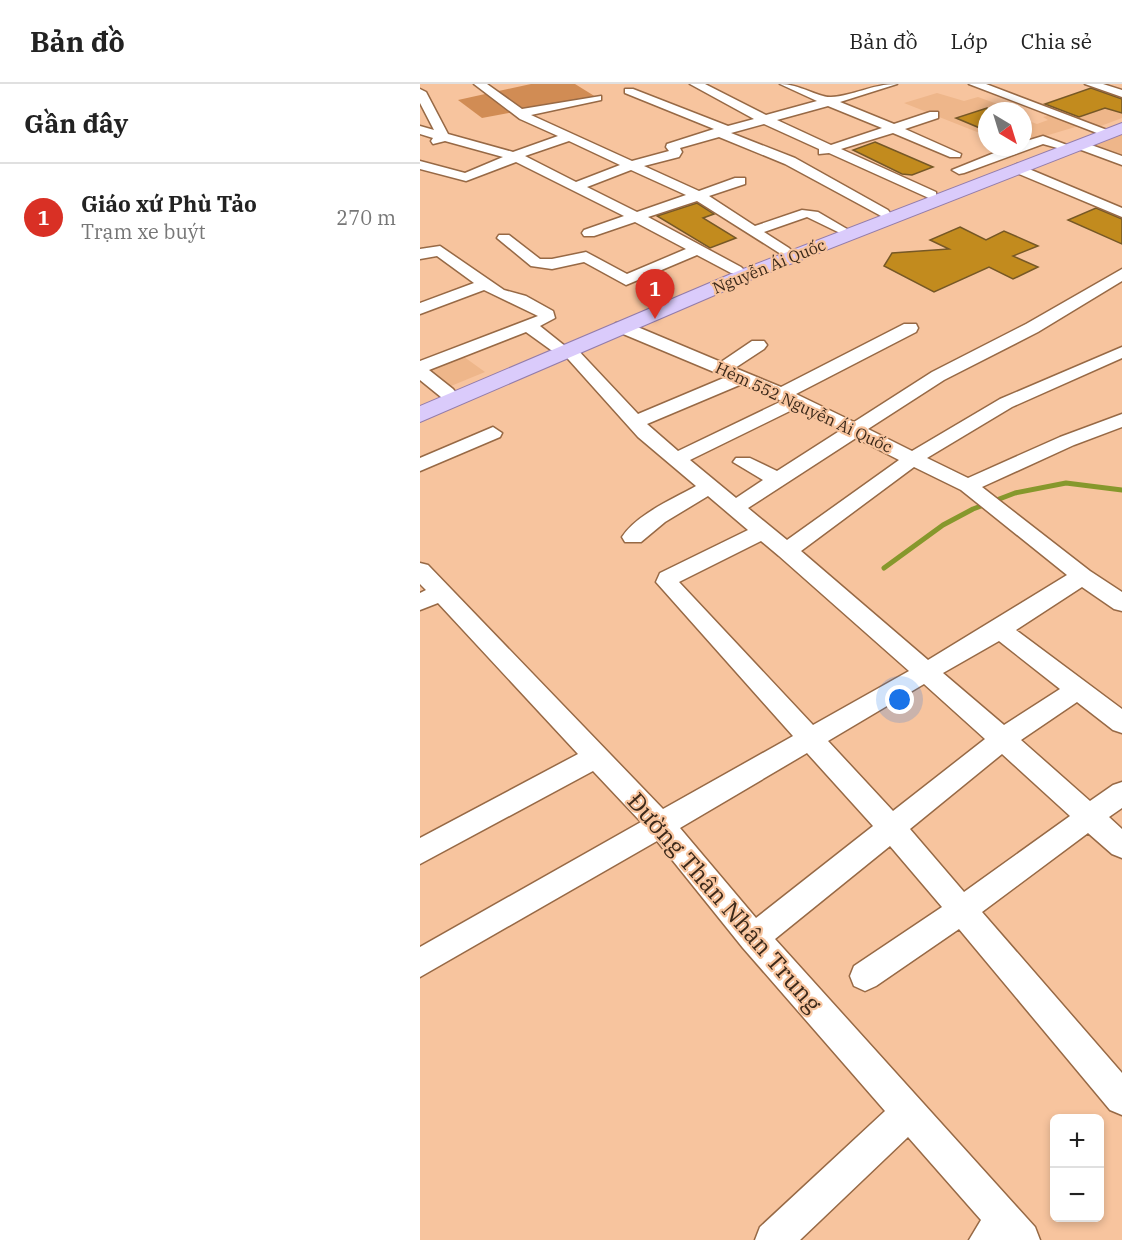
<!DOCTYPE html>
<html lang="vi">
<meta charset="utf-8">
<style>
:root{--surface:#fff;--page:#f2f2f2;--text:#222;--muted:#767676;--line:#e0e0e0;--accent:#d93025}
body{margin:0;font-family:"IBM Plex Serif",serif;background:var(--page);color:var(--text)}
.controls{position:absolute;right:18px;bottom:18px;display:grid;overflow:hidden;border-radius:9px;box-shadow:0 3px 9px #0003}
.controls button{width:54px;height:54px;display:grid;place-items:center;padding:0;border:0;border-bottom:2px solid var(--line);background:var(--surface);color:var(--text);font:30px sans-serif}
.compass{position:absolute;left:558px;top:18px;width:54px;height:54px;border-radius:50%;background:var(--surface);box-shadow:0 3px 9px #0003;rotate:142deg}
.you{position:absolute;left:480px;top:616px;width:21px;height:21px;margin:-15px;border:4px solid #fff;border-radius:50%;background:#1a73e8;box-shadow:0 0 0 9px #1a73e833}
.badge{display:grid;place-items:center;width:39px;height:39px;border-radius:50%;background:var(--accent);color:#fff;font-size:20px;font-weight:700}
.pin{position:absolute;translate:-50% -50px;filter:drop-shadow(0 2px 3px #0008)}
.pin::after{content:'';position:absolute;top:32px;width:21px;height:18px;background:inherit;clip-path:polygon(0 0,100% 0,50% 100%)}
.list{margin:0;padding:0;list-style:none}
h2{display:flex;justify-content:space-between;align-items:center;height:78px;margin:0;padding:0 24px;font-size:26px}
h2 small{font-size:20px;font-weight:400;color:var(--muted)}
.list li{display:grid;grid-template-columns:39px 1fr auto;gap:18px;align-items:center;box-sizing:border-box;height:108px;padding:0 24px;border-top:2px solid var(--line)}
.list b{display:block;font-size:22px;white-space:nowrap}
.list p{margin:0;font-size:20px;white-space:nowrap;color:var(--muted)}
.list em{font-size:20px;font-style:normal;color:var(--muted)}
.map{position:relative;flex:none;width:702px;height:1156px;overflow:hidden}
header{display:flex;align-items:center;gap:36px;box-sizing:border-box;height:84px;padding:0 30px;background:var(--surface);border-bottom:2px solid var(--line)}
header strong{font-size:28px}
nav{display:flex;gap:33px;margin-inline-start:auto;font-size:21px}
main{display:flex}
aside{flex:1;background:var(--surface)}
.map>svg:first-child{display:block}
.built{fill:#eeb68a}
.green{fill:#d18c54}
.lines{fill:none;stroke-linecap:round;stroke-linejoin:round}
.stream{stroke:#86982c;stroke-width:5}
.building{fill:#c28b1e;stroke:#765826;stroke-width:1.5}
.minor-casing{stroke:#976945;stroke-width:3}
.major-casing{stroke:#937caa;stroke-width:2}
.minor{fill:#fff;fill-rule:evenodd}
.major{fill:#dacbfb;fill-rule:evenodd}
.labels{text-anchor:middle;dominant-baseline:central;stroke-width:4.5;stroke-linejoin:round;paint-order:stroke}
.far-street-label{font-size:16px;fill:#3c291a;stroke:#f7c49e}
.near-street-label{font-size:24px;fill:#3c291a;stroke:#f7c49e}
</style>
<header>
<strong>Bản đồ</strong>
<nav><a>Bản đồ</a><a>Lớp</a><a>Chia sẻ</a></nav>
</header>
<main>
<aside>
<h2>Gần đây<small></small></h2>
<ul class="list">
<li><span class="badge">1</span><div><b>Giáo xứ Phù Tảo</b><p>Trạm xe buýt</p></div><em>270 m</em></li>
</ul>
</aside>
<div class="map">
<svg width="702" height="1156" viewBox="0 0 702 1156">
<rect width="100%" height="100%" fill="#f7c49e"/>
<path class="built" d="M517 9 544 17 558 13 594 26 567 27V47L557 48 484 19Z
M652 10 702 22V34L678 43 618 21Z
M633 30 662 41 615 55 603 49V35L617 40 628 36 623 33Z
M702 47V76L667 62Z
M40 270 65 288 26 304 1 284Z"/>
<path class="green" d="M111 0H155L176 13 62 34 38 16Z"/>
<g class="lines">
<path class="stream" d="M464 484 523 441 553 425 595 409 646 399 702 406"/>
</g>
<path class="building" d="M671 4 702 15V29L685 24 659 33 625 20Z
M567 24V47L536 34Z
M455 58 513 83 492 91 482 90 433 66Z
M277 119 294 130 283 134 316 154 290 164 237 132Z
M676 124 702 135V160L648 136Z
M540 143 566 156 584 147 618 162 593 172 618 183 593 195 569 183 514 208 464 182 472 169 529 165 510 156Z"/>
<g class="lines">
<defs>
<path id="minor" d="M54 0H67L102 25 181 12V16L111 31 212 77 249 67 246 63 247 60 294 45 205 9V5H213L308 42 334 35 270 0H285L346 31 397 17 360 0C380 0 399 14 411 13 433 12 452 0 477 0L420 18 474 40 510 28H518V34L485 45 541 70 540 73H530L473 49 421 65 516 108V114L511 115 409 69 399 70V65L344 40 311 49 375 74 468 126 470 129 463 133 365 80 299 53 260 64 262 68 259 73 224 82 279 107 315 94H325V100L289 112 335 142 382 126 398 128 427 145 420 149 387 133 344 148 369 164 372 167 364 172 277 117 228 133 321 183 324 186 321 189H311L277 171 206 201 164 178 132 185 111 182 77 154 79 151H89L120 175H132L166 168 207 190 266 165 215 138 174 152H164L162 149 164 146 204 132 96 78 46 97 0 85V77L45 89 83 73 25 57 13 60 11 57 13 54 0 50V42L14 46 0 19V5L6 8 28 50 93 68 138 52 100 35ZM408 22 462 44 411 61 357 36ZM149 57 200 81 156 98 105 72ZM211 86 266 111 217 128 167 103Z
M549 0H566L687 46 685 49H677Z
M665 0H683L702 6V13Z
M623 52 647 61 641 65 623 60 544 89 539 90 532 86 589 63H603V58Z
M660 57 702 72V81L656 64V58Z
M597 80 702 124V133L592 87 590 84Z
M20 162 84 206 106 212 133 227 135 234 120 242 145 262H154L218 330 306 293 196 247 194 243 196 239H208L301 278 332 257H344L347 261 344 265 315 284 361 303 484 240H496L498 244 496 248 376 310 434 338 512 288 606 240 702 185V197L618 248 524 296 448 345 492 367 580 315 702 263V274L592 323 507 374 548 394 640 353 702 330V343L654 361 562 403 670 487 702 508V527L694 525 662 503 596 546 702 625V649L693 646 657 618 601 656 670 717 693 701 702 698V724L689 733 702 745V774L692 770 668 749 562 828 702 989V1031L690 1026 539 845 456 902 445 907 434 902 430 892 434 882 522 823 470 762 355 855 615 1143 620 1156H549L561 1136 488 1053 380 1156H335L340 1143 465 1027 323 864 237 757 0 893V863L221 738 173 687 0 780V754L158 670 18 519 0 526V509L6 506 0 500V479L8 481 243 725 373 652 236 498 240 489 328 446 288 412 245 438 221 458H205L202 453C217 430 253 415 276 402L218 353 140 266H131L106 248 9 286 33 305 36 309 33 313H21L0 296V277L118 232 64 206 0 230V219L54 199 17 172 0 175V165ZM322 300 362 317 258 367 227 340ZM376 324 421 346 357 387 330 374H316L313 378 343 396 316 414 270 376ZM436 354 479 376 367 456 328 424ZM494 383 541 406 647 491 508 576 381 467ZM341 457 359 472 489 587 393 641 259 498ZM579 557 640 605 584 641 523 589ZM504 600 565 655 473 727 408 657ZM387 669 453 742 336 834 260 744ZM582 670 650 732 544 808 490 745Z
M73 343 82 349 80 353 0 387V374Z"/>
<path id="major" d="M702 39V50L332 195 0 338V322L318 187Z"/>
</defs>
<use href="#minor" class="minor-casing"/>
<use href="#major" class="major-casing"/>
<use href="#minor" class="minor"/>
<use href="#major" class="major"/>
</g>
<g class="labels">
<g class="far-street-label">
<text transform="translate(349 182) rotate(-22)">Nguyễn Ái Quốc</text>
<text transform="translate(384 323) rotate(25)">Hẻm 552 Nguyễn Ái Quốc</text>
</g>
<g class="near-street-label">
<text transform="translate(305 818) rotate(49)">Đường Thân Nhân Trung</text>
</g>
</g>
</svg>
<div class="controls">
<button>+</button>
<button>−</button>
</div>
<svg class="compass" viewBox="-18 -18 36 36"><path d="M0-13l5 13h-10z" fill="#e53935"/><path d="M0 13l5-13h-10z" fill="#767676"/></svg>
<div class="you"></div>
<div class="pin badge" style="left:235px;top:235px">1</div>
</div>
</main>
